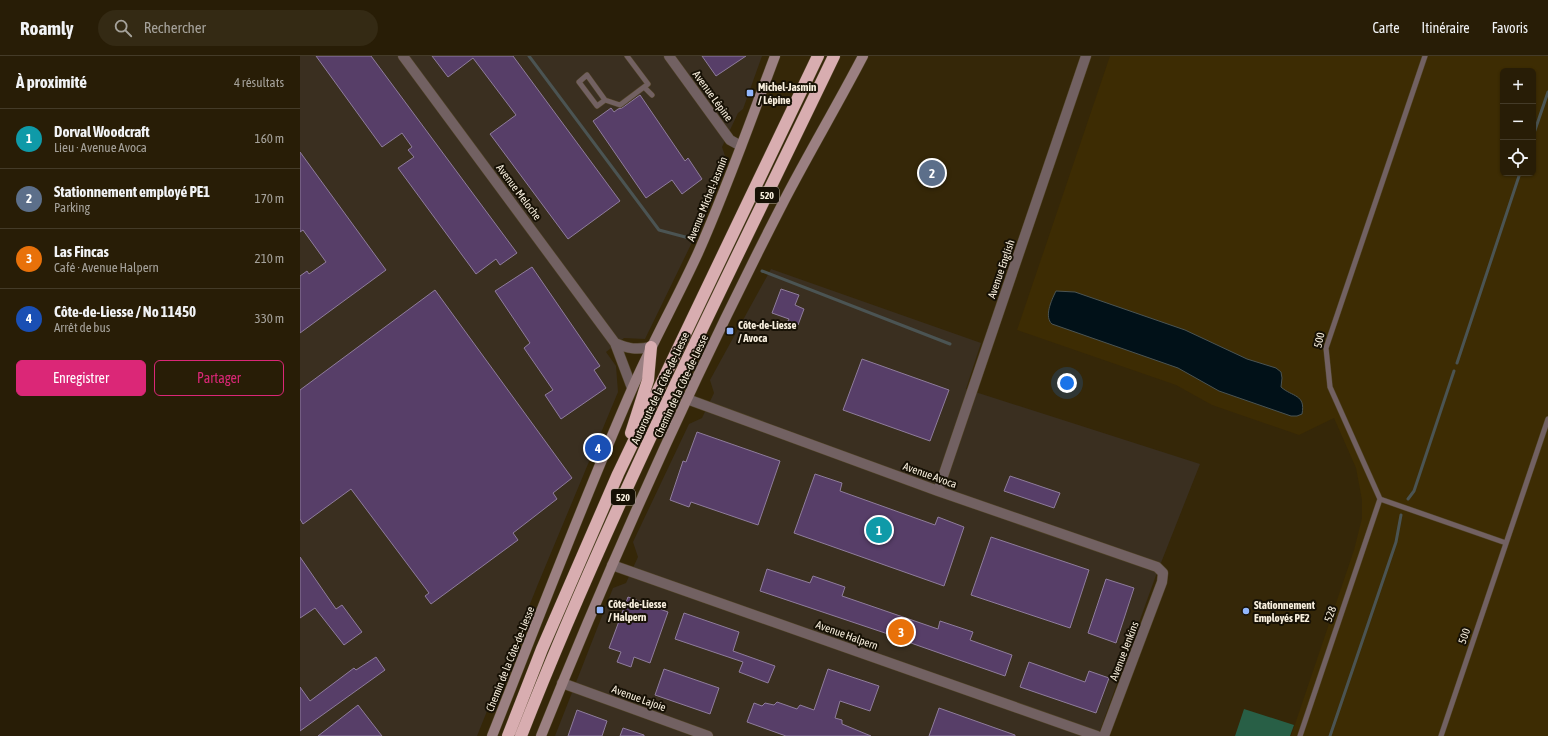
<!DOCTYPE html>
<html lang="fr">
<meta charset="utf-8">
<style>
:root{--surface:#281d06;--page:#342a14;--text:#f1f3f6;--muted:#a5a29b;--line:#443b28;--accent:#db2777}
body{margin:0;font-family:"Asap Condensed",sans-serif;background:var(--page);color:var(--text)}
.controls{position:absolute;right:12px;top:12px;display:grid;overflow:hidden;border-radius:6px;box-shadow:0 1px 3px #0004}
.controls button{width:36px;height:36px;display:grid;place-items:center;padding:0;border:0;border-bottom:1px solid var(--line);background:var(--surface);color:var(--text);font:20px sans-serif}
.you{position:absolute;left:767px;top:327px;width:14px;height:14px;margin:-10px;border:3px solid #fff;border-radius:50%;background:#1a73e8;box-shadow:0 0 0 6px #1a73e833}
.badge{display:grid;place-items:center;width:26px;height:26px;border-radius:50%;background:var(--accent);color:#fff;font-size:13px;font-weight:700}
.pin{position:absolute;translate:-50% -50%;border:2px solid #fff;box-shadow:0 1px 4px #0006}
.list{margin:0;padding:0;list-style:none}
h2{display:flex;justify-content:space-between;align-items:center;height:52px;margin:0;padding:0 16px;font-size:17px}
h2 small{font-size:13px;font-weight:400;color:var(--muted)}
.list li{display:grid;grid-template-columns:26px 1fr auto;gap:12px;align-items:center;box-sizing:border-box;height:60px;padding:0 16px;border-top:1px solid var(--line)}
.list b{display:block;font-size:15px;white-space:nowrap}
.list p{margin:0;font-size:13px;white-space:nowrap;color:var(--muted)}
.list em{font-size:13px;font-style:normal;color:var(--muted)}
.actions{display:flex;gap:8px;padding:12px 16px}
.actions a{flex:1;padding:9px 0;border:1px solid var(--accent);border-radius:6px;text-align:center;font-size:14px;color:var(--accent)}
.actions .main{background:var(--accent);color:#fff}
.icon{flex:none;width:22px;height:22px;fill:none;stroke:currentColor;stroke-width:2;stroke-linecap:round;stroke-linejoin:round}
.map{position:relative;flex:none;width:1248px;height:680px;overflow:hidden}
header{display:flex;align-items:center;gap:24px;box-sizing:border-box;height:56px;padding:0 20px;background:var(--surface);border-bottom:1px solid var(--line)}
header strong{font-size:19px}
nav{display:flex;gap:22px;margin-inline-start:auto;font-size:14px}
.search{width:280px;height:36px;background:var(--page);display:flex;align-items:center;gap:10px;box-sizing:border-box;padding:0 14px;border-radius:22px;color:var(--muted);font-size:15px}
main{display:flex}
aside{flex:1;background:var(--surface)}
.map>svg:first-child{display:block}
.industrial{fill:#3a2f20}
.built{fill:#3d2c03;fill-rule:evenodd}
.green{fill:#285f46}
.water{fill:#011118;stroke:#4b5453}
.lines{fill:none;stroke-linecap:round;stroke-linejoin:round}
.stream{stroke:#4b5453;stroke-width:3}
.building{fill:#573e68;stroke:#8f7d9c}
.service-casing{stroke:#504326;stroke-width:6}
.minor-casing{stroke:#504326;stroke-width:11}
.secondary-casing{stroke:#504326;stroke-width:11}
.motorway-casing{stroke:#504326;stroke-width:13}
.service{stroke:#726162;stroke-width:5}
.minor{stroke:#726162;stroke-width:10}
.secondary{stroke:#9b8082;stroke-width:10}
.motorway{stroke:#d8adb0;stroke-width:12}
.poi-dot{fill:#92b7fd;stroke:#171105;stroke-width:1.5}
.labels{text-anchor:middle;dominant-baseline:central;stroke-width:4;stroke-linejoin:round;paint-order:stroke}
.shield{fill:#171105;stroke:#b4ac9d;stroke-width:1}
.shield-label{font-size:10px;font-weight:bold;fill:#f8efde}
.poi-label{font-size:11px;font-weight:bold;fill:#f8efde;stroke:#171105;text-anchor:start}
.street-label{font-size:11px;fill:#f8efde;stroke:#171105}
</style>
<header>
<strong>Roamly</strong>
<div class="search"><svg class="icon" aria-label="search" viewBox="0 0 24 24"><circle cx="10" cy="10" r="6"/><path d="M15 15l6 6"/></svg>Rechercher</div>
<nav><a>Carte</a><a>Itinéraire</a><a>Favoris</a></nav>
</header>
<main>
<aside>
<h2>À proximité<small>4 résultats</small></h2>
<ul class="list">
<li><span class="badge" style="background:#0f9aa8">1</span><div><b>Dorval Woodcraft</b><p>Lieu · Avenue Avoca</p></div><em>160 m</em></li>
<li><span class="badge" style="background:#5c6f8a">2</span><div><b>Stationnement employé PE1</b><p>Parking</p></div><em>170 m</em></li>
<li><span class="badge" style="background:#e8710a">3</span><div><b>Las Fincas</b><p>Café · Avenue Halpern</p></div><em>210 m</em></li>
<li><span class="badge" style="background:#1a4fb4">4</span><div><b>Côte-de-Liesse / No 11450</b><p>Arrêt de bus</p></div><em>330 m</em></li>
</ul>
<div class="actions"><a class="main">Enregistrer</a><a>Partager</a></div>
</aside>
<div class="map">
<svg width="1248" height="680" viewBox="0 0 1248 680">
<rect width="100%" height="100%" fill="#352708"/>
<path class="industrial" d="M0 0H462L443 53 438 57 422 91 425 100 398 174 345 283 324 282 306 296 316 310 318 336 238 528 177 680H0Z
M471 213 681 287 666 333 900 408 855 522 798 680H255L313 532 326 527 338 501 333 486 389 368 402 362 414 337 410 324Z"/>
<path class="built" d="M810 0H1248V680H991L1054 494 1062 462V444L1056 412 1034 362 999 379 912 349 876 329 717 274ZM1203 15H1233V117H1203Z"/>
<path class="green" d="M944 653 994 669 990 680H935Z"/>
<path class="water" d="M756 235 775 236 885 274 947 303 976 312 981 316 982 322 981 331C992 341 1006 338 1002 358L997 360H991L919 335 878 312 752 268C744 261 751 245 756 235Z"/>
<g class="lines">
<path class="stream" d="M229 0 359 174 389 182
M1233 80 1248 36
M462 215 650 288
M1157 307 1220 117
M1108 443 1114 435 1154 315
M1030 680 1096 486 1101 459"/>
</g>
<path class="building" d="M16 0H71L217 197 200 209 196 203 176 218 98 112 114 101 108 94 112 91 102 77 82 91Z
M132 0H213L320 145 268 183 190 78 216 59 173 2 148 21Z
M402 0H446L416 20Z
M340 39 385 105 388 102 402 123 382 138 372 124 346 142 293 65 311 52 314 56 318 53 322 52Z
M0 96 86 214 0 277V220L7 215 9 218 26 206 3 174 0 176Z
M232 211 300 310 294 314 306 332 261 363 245 339 253 334 224 292 230 287 195 235Z
M481 233 499 239 495 249 504 253 498 269 488 265 489 263 472 257Z
M135 234 272 422 253 437 257 443 213 477 218 484 131 548 125 540 129 537 51 433 3 468 0 463V334Z
M562 303 649 334 630 385 543 354Z
M397 376 480 405 458 469 391 446 389 451 370 444 383 405 386 406Z
M515 418 542 427 540 435 635 469 638 461 664 471 644 530 494 477Z
M710 420 760 437 754 452 704 435Z
M691 481 789 514 770 572 671 539Z
M0 501 36 553 42 549 62 576 44 589 15 552 0 562Z
M467 513 510 527 513 520 545 531 542 540 638 573 640 565 673 576 670 584 712 599 705 620 588 579V578L460 535Z
M806 523 834 532 816 587 788 577Z
M328 541 368 556 350 607 334 601 331 611 317 606 321 596 309 592Z
M384 557 439 576 433 595 475 610 468 627 439 616 443 606 375 583Z
M76 601 85 614 0 675V631L10 645 54 612 56 614Z
M729 606 785 626 789 615 809 622 796 657 720 631Z
M364 613 419 632 410 658 355 639Z
M528 613 579 630 570 655 540 645 535 662 542 664V668L571 680H486L447 666 454 647 462 650 465 647 474 649 477 646 497 653 500 649 514 654Z
M58 649 82 680H18Z
M639 652 715 679V680H629Z
M277 654 307 665 302 680H268Z
M323 672 344 679V680H320Z"/>
<g class="lines">
<defs>
<path id="service" d="M327 0 348 28 344 31
M1125 0 1026 292 1030 331 1080 443 1206 487
M305 44 297 50 279 26 287 19 305 44 320 49 344 31 352 39
M1000 680 1080 443
M1141 680 1248 363"/>
<path id="minor" d="M103 0 315 287 332 332
M369 0 422 73 430 84 441 90
M315 287C328 293 337 294 351 291
M387 343 638 435 857 511 863 517 862 526 804 680
M638 435 786 0
M312 509 797 680
M262 627 408 680"/>
<path id="secondary" d="M192 680C238 564 282 447 332 333 352 287 377 243 398 197 427 132 450 66 475 0
M241 680C314 498 395 318 485 143 510 95 538 48 563 0"/>
<path id="motorway" d="M331 377 348 324 351 291
M208 680 242 593 318 418 518 0
M221 680C312 448 426 225 534 0"/>
</defs>
<use href="#service" class="service-casing"/>
<use href="#minor" class="minor-casing"/>
<use href="#secondary" class="secondary-casing"/>
<use href="#motorway" class="motorway-casing"/>
<use href="#service" class="service"/>
<use href="#minor" class="minor"/>
<use href="#secondary" class="secondary"/>
<use href="#motorway" class="motorway"/>
</g>
<g class="poi-dot">
<rect x="446" y="33" width="8" height="8" rx="2"/>
<rect x="426" y="271" width="8" height="8" rx="2"/>
<rect x="296" y="550" width="8" height="8" rx="2"/>
<circle cx="946" cy="555" r="4"/>
</g>
<g class="labels">
<g class="shield">
<rect x="455" y="131" width="24" height="16" rx="3"/>
<rect x="311" y="433" width="24" height="16" rx="3"/>
</g>
<g class="shield-label">
<text x="467" y="139">520</text>
<text x="323" y="441">520</text>
</g>
<g class="poi-label">
<text x="458" y="31">Michel-Jasmin<tspan x="458" dy="13">/ Lépine</tspan></text>
<text x="438" y="269">Côte-de-Liesse<tspan x="438" dy="13">/ Avoca</tspan></text>
<text x="308" y="548">Côte-de-Liesse<tspan x="308" dy="13">/ Halpern</tspan></text>
<text x="954" y="549">Stationnement<tspan x="954" dy="13">Employés PE2</tspan></text>
</g>
<g class="street-label">
<text transform="translate(413 40) rotate(54)">Avenue Lépine</text>
<text transform="translate(219 136) rotate(53)">Avenue Meloche</text>
<text transform="translate(407 143) rotate(-68)">Avenue Michel-Jasmin</text>
<text transform="translate(701 213) rotate(-71)">Avenue English</text>
<text transform="translate(1019 284) rotate(-77)">500</text>
<text transform="translate(381 330) rotate(-65)">Chemin de la Côte-de-Liesse</text>
<text transform="translate(360 332) rotate(-65)">Autoroute de la Côte-de-Liesse</text>
<text transform="translate(630 419) rotate(20)">Avenue Avoca</text>
<text transform="translate(1030 558) rotate(-71)">528</text>
<text transform="translate(547 579) rotate(20)">Avenue Halpern</text>
<text transform="translate(1164 580) rotate(-71)">500</text>
<text transform="translate(824 595) rotate(-69)">Avenue Jenkins</text>
<text transform="translate(210 603) rotate(-68)">Chemin de la Côte-de-Liesse</text>
<text transform="translate(339 642) rotate(20)">Avenue Lajoie</text>
</g>
</g>
</svg>
<div class="controls">
<button>+</button>
<button>−</button>
<button><svg class="icon" aria-label="locate" viewBox="0 0 24 24"><circle cx="12" cy="12" r="6"/><path d="M12 2v4M12 18v4M2 12h4M18 12h4"/></svg></button>
</div>
<div class="you"></div>
<div class="pin badge" style="left:579px;top:474px;background:#0f9aa8">1</div>
<div class="pin badge" style="left:632px;top:117px;background:#5c6f8a">2</div>
<div class="pin badge" style="left:601px;top:576px;background:#e8710a">3</div>
<div class="pin badge" style="left:298px;top:392px;background:#1a4fb4">4</div>
</div>
</main>
